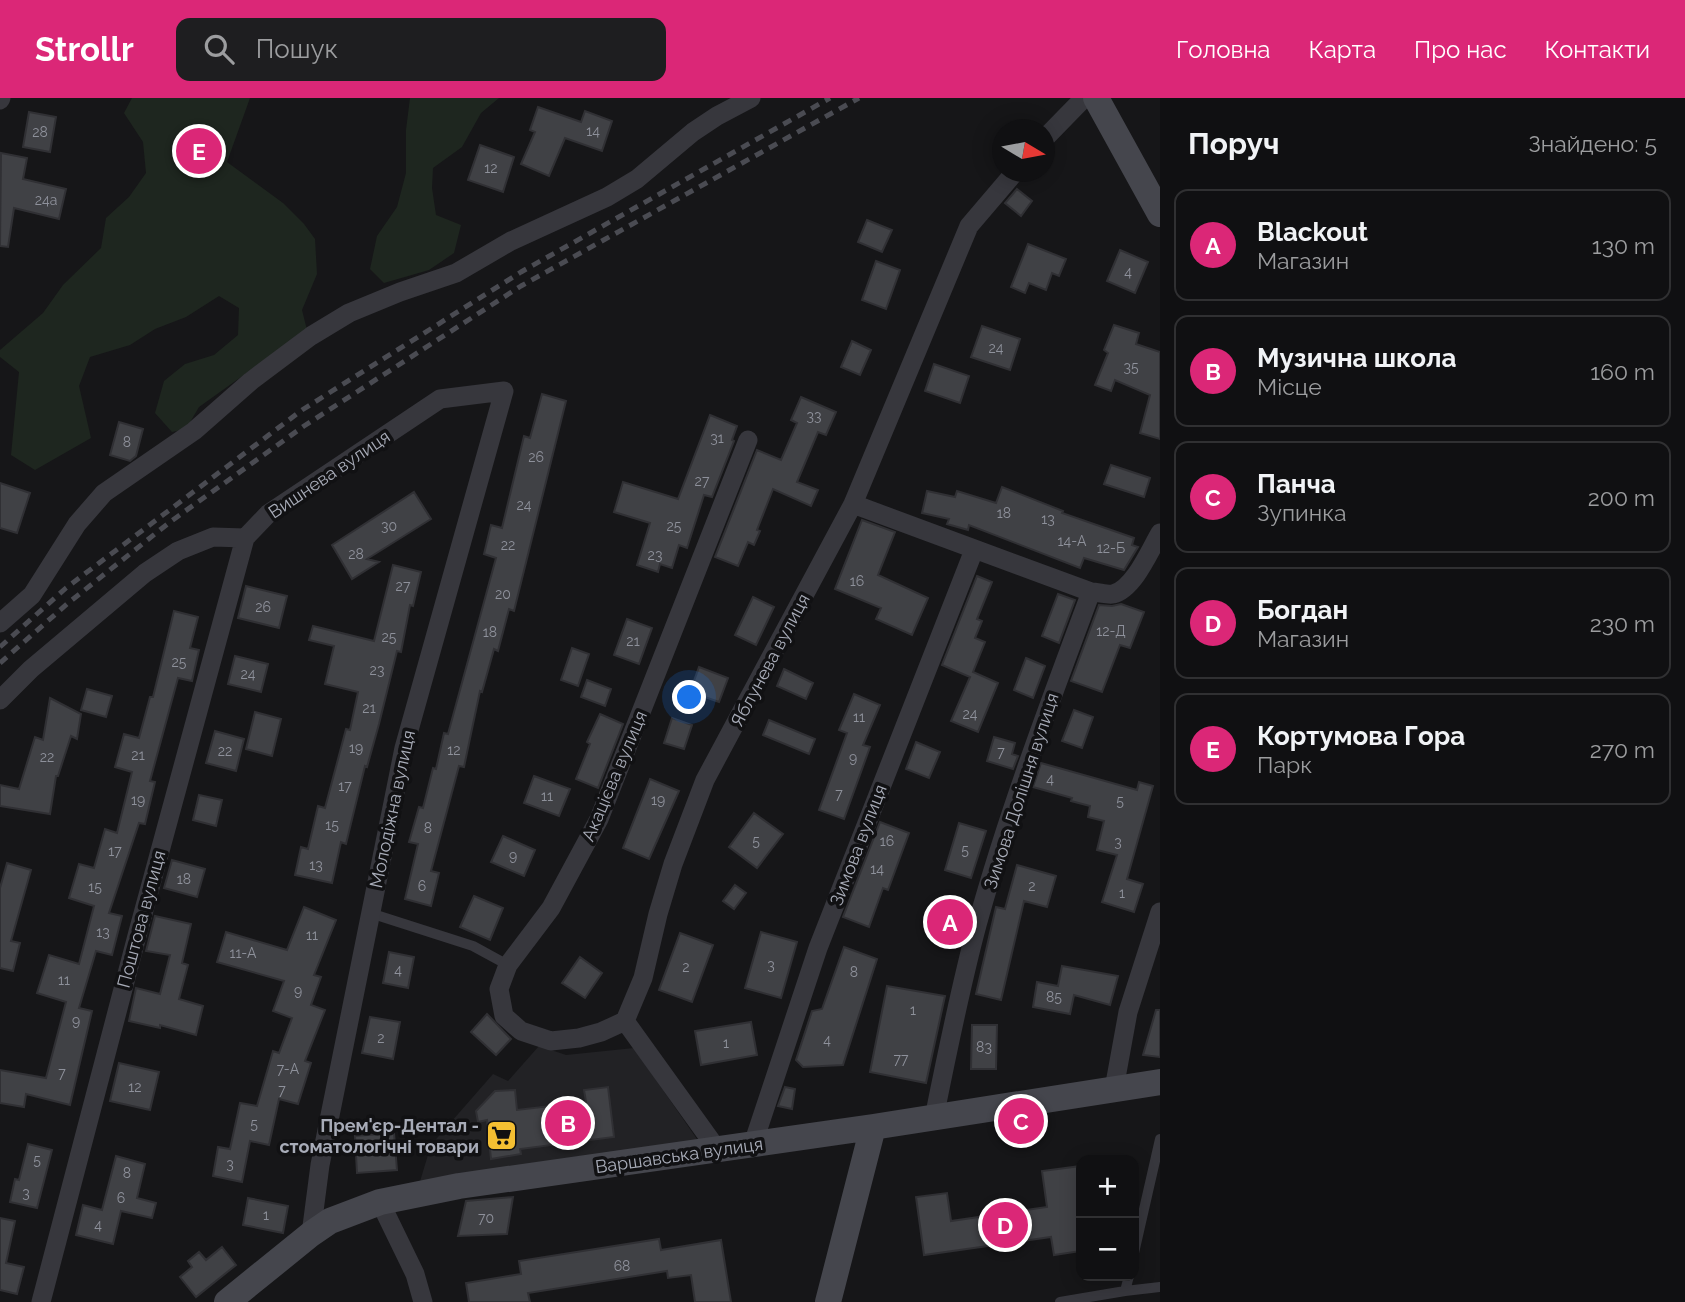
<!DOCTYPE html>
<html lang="uk">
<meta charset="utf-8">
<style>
:root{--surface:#101012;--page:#1e1e20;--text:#f1f3f6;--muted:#9c9d9f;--line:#303032;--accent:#db2777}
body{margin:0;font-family:Raleway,sans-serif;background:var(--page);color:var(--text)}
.controls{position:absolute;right:21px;bottom:21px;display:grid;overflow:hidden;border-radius:14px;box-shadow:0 4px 18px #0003}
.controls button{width:63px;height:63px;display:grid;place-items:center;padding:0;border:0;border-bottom:2px solid var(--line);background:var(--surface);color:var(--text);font:35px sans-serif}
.compass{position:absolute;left:992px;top:21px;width:63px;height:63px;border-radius:50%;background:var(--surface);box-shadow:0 4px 18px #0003;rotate:100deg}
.you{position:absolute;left:690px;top:600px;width:24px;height:24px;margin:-18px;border:5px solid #fff;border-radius:50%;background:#1a73e8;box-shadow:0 0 0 10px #1a73e833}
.badge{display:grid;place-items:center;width:46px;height:46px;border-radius:50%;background:var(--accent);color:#fff;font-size:23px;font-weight:700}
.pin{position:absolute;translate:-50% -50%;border:4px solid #fff;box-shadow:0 2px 7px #0006}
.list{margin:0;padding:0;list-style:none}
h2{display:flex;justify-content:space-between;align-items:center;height:91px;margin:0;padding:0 28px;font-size:30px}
h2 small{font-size:23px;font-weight:400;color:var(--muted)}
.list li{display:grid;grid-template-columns:46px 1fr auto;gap:21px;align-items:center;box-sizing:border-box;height:112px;margin:0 14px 14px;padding:0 14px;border:2px solid var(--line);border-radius:14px}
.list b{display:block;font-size:26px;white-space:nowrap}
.list p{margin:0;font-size:23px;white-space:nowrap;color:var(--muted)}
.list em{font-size:23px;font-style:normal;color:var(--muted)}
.icon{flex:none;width:38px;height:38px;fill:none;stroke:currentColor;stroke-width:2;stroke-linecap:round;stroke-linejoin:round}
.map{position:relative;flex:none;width:1160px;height:1204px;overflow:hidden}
header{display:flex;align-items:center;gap:42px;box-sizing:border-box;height:98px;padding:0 35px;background:var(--accent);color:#fff}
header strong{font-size:33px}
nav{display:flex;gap:38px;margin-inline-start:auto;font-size:24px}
.search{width:490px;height:63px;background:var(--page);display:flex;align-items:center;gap:18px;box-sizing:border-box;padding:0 24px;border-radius:14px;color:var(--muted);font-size:26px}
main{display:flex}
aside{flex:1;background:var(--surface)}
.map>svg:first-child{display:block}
.built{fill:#222225}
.green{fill:#1e261f}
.building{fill:#404145;stroke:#303034;stroke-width:2}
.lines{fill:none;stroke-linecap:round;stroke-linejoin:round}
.lane{stroke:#37373d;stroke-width:10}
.street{stroke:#37373d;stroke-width:19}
.secondary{stroke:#45464d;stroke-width:26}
.rail{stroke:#4a4b52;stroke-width:5;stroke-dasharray:9 7;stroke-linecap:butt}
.labels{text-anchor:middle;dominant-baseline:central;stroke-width:7;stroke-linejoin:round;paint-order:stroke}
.number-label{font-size:14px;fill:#8e919b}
.street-label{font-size:18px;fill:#a8acb8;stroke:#111113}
.poi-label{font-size:18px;font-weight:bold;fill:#a8acb8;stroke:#111113;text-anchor:end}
</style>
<header>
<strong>Strollr</strong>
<div class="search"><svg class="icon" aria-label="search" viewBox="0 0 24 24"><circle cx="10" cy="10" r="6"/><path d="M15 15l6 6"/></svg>Пошук</div>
<nav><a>Головна</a><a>Карта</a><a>Про нас</a><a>Контакти</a></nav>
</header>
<main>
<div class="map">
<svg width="1160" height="1204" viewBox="0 0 1160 1204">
<rect width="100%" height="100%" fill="#161618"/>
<path class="built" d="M539 948 566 957 634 950 701 1047 418 1090 431 1047 493 976 508 983Z"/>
<path class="green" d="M132 0H250L227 64 283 105 304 126 315 141 317 176 302 212 307 232 199 309 186 331 172 334 155 315 164 283 185 266 214 257 238 237 239 210 219 198 186 219 155 231 130 247 90 259 79 288 91 340 35 372 11 357 19 274 0 259V252L43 215 63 187 101 150 106 120 129 99 146 75 143 44 124 15Z
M410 0H499L481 15 462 49 433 70 432 90 436 117 461 127 454 155 429 172 384 185 370 171 377 138 397 109 406 75V32Z"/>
<path class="building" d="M538 9 581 24 585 13 612 23 602 53 565 40 549 78 521 66 535 34 530 32Z
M29 14 56 19 50 54 23 49Z
M480 47 514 59 503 94 468 82Z
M1 55 27 60 23 81 66 91 59 121 14 110 8 149 0 148Z
M1017 91 1032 103 1021 118 1005 105Z
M867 122 892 132 882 154 858 144Z
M1028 146 1066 161 1059 178 1052 175 1046 192 1029 185 1025 195 1011 189Z
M1120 152 1148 164 1135 195 1107 183Z
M876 163 900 172 886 211 862 202Z
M1114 227 1139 235 1136 246 1160 254V341L1140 335 1150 297 1115 282 1111 293 1095 287 1108 255 1104 252Z
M982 228 1020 241 1010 272 971 259Z
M852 243 871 252 860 277 841 269Z
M934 266 969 278 960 305 925 293Z
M542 296 566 303 514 513 509 511 498 553 494 551 482 594 480 593 464 669 459 668 431 773 439 775 431 808 405 801 418 746 409 744 419 709 423 710 433 670 436 671 444 635 448 636 496 460 484 456 491 427 502 430 524 338 530 340Z
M801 299 836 314 826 337 818 334 797 384 818 392 811 408 773 391 757 432 760 433 754 447 748 444 738 468 715 459 757 352 781 362 797 325 791 322Z
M710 317 737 328 732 342 734 343 712 399 704 397 687 450 679 447 672 470 660 466 658 474 637 467 650 425 614 414 623 384 678 401Z
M119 324 143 331 136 358 130 363 110 357Z
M1111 367 1150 380 1144 399 1104 386Z
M0 385 30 395 17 435 0 430Z
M1002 389 1063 413 1062 415 1134 440 1132 447 1138 449 1124 472 1084 460 1080 470 969 427 968 432 947 426 949 421 922 415 927 393 955 399 957 393 996 405Z
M414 394 431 421 367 461 379 464 352 481 332 447Z
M862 422 895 434 878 477 928 500 912 537 876 521 881 510 835 491Z
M393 467 421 474 413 508 410 507 401 554 397 553 379 626 367 669 365 668 346 746 341 744 332 785 295 777 301 749 308 751 318 708 325 710 346 631 350 632 358 594 325 586 334 548 309 542 313 528 374 543Z
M977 478 992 484 977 521 982 523 975 540 985 544 973 574 998 585 978 634 951 623 970 579 942 567Z
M246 488 287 498 279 530 238 520Z
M1058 496 1075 502 1059 545 1042 538Z
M753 499 774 509 756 547 735 537Z
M1121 506 1144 514 1130 550 1120 547 1102 594 1071 583 1099 507 1112 508Z
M174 513 198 519 190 550 199 552 192 583 178 580 150 683 155 684 145 726 139 725 109 815 122 818 112 857 96 853 79 910 92 913 70 1007 26 996 24 1009 0 1005V972L46 980 66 904 37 895 49 857 79 866 94 808 69 800 79 766 94 770 105 731 117 735 132 674 115 669 124 636 139 640 150 599H153Z
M627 521 652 530 639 566 614 557Z
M572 550 589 556 578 588 561 582Z
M235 558 268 566 261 594 228 586Z
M1026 560 1045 568 1033 600 1014 592Z
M699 569 728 580 719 604 690 594Z
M784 571 813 585 806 601 777 588Z
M587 582 611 591 605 608 581 599Z
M87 591 112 598 106 619 81 612Z
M854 596 880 607 863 647 870 649 844 721 819 712 847 635 839 632Z
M50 600 81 616 77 641 71 638 58 678H56L50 716 0 708V687L19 691 35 639 43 642Z
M1074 612 1093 619 1082 650 1062 643Z
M255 614 281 621 272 658 246 651Z
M600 616 623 626 598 690 576 681 590 646 587 644Z
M672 620 692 627 684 651 664 645Z
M769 622 815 641 809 656 763 637Z
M215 633 244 641 236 673 206 665Z
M994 639 1015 645 1012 656 1018 658 1013 671 987 663Z
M916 644 940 654 929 680 906 671Z
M1041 665 1137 692 1139 684 1153 688 1127 781 1143 786 1134 814 1102 804 1117 757 1097 752 1104 723 1088 719 1090 708 1071 703 1072 700 1033 689Z
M534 678 570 691 559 718 524 705Z
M650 681 679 693 649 761 623 750Z
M199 697 222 702 216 728 193 722Z
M754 715 783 736 757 770 729 749Z
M880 724 909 735 888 792 883 790 869 829 843 819Z
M959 725 986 733 971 780 945 772Z
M503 738 535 752 524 778 491 764Z
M172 762 205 771 197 799 164 790Z
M7 765 31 772 11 843 20 845 13 873 0 870V790Z
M1017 767 1056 778 1047 809 1024 803 1001 902 976 896 996 809 1005 811Z
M735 787 746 795 734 811 723 803Z
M474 798 503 810 490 842 460 829Z
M936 807 958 814 950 841 928 834Z
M304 809 336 822 314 877 321 879 311 907 325 912 305 963 311 965 298 1006 279 1001 269 1047 250 1043 242 1084 213 1078 218 1049 230 1051 240 1005 257 1008 273 953 279 955 292 920 273 913 284 883 217 864 226 834 287 852Z
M155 818 191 826 182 865 188 867 179 901 203 908 196 937 160 927V930L129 923 136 890 160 896 170 857 146 853Z
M761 834 797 844 781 900 745 890Z
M680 835 713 847 692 904 659 892Z
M844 849 877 861 843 967 803 969 796 962 812 913 822 911Z
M389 854 414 859 408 890 383 885Z
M580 859 602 875 585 900 562 885Z
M1062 868 1118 878 1110 907 1074 897 1070 916 1033 909 1037 884 1058 888Z
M887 888 945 898 926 985 870 974Z
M1156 912H1160V959L1143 957Z
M487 916 511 941 496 957 471 934Z
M370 919 400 924 393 961 362 955Z
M751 924 757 957 701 967 695 933Z
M972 927H997L996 971H971Z
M119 965 159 974 150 1012 110 1003Z
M608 989 614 1039 520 1051 521 1056 491 1061 487 1022 478 1024 476 1013 495 993 515 992 517 1012 586 1004 584 992Z
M785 989 795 991 792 1011 778 1008Z
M394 1035 397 1072 357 1075 355 1038Z
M28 1046 52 1052 37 1110 10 1104 15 1081 19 1082Z
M116 1058 145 1066 137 1100 156 1105 152 1120 121 1113 113 1146 76 1137 83 1107 102 1112Z
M1081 1068V1095L1078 1096 1081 1119V1153L1054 1157 1051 1139 924 1157 916 1099 947 1095 951 1123 1047 1109 1042 1073Z
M513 1099 507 1136 458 1138 466 1103Z
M248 1100 288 1108 283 1135 243 1127Z
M0 1120 15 1123 6 1165 24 1169 17 1196 0 1192Z
M659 1141 661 1152 721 1142 731 1204H695L691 1177 668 1180 667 1173 528 1195 530 1204H469L466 1185 521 1176 519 1163Z
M222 1149 236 1167 196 1199 180 1179 192 1169 188 1163 199 1154 206 1162Z"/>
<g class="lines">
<path class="lane" d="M370 815 473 848 508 867
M1134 1155 1160 1041
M1129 1178 1125 1193 1160 1189
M1060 1204 1125 1193"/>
<path class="street" d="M0 2 1 0
M1044 41 1084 0
M853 406 1091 494C1098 494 1107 497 1113 496 1134 491 1150 452 1160 435
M0 525 32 497 77 426 104 395 194 333 251 283 311 238 349 215 400 194 456 175 511 143 607 99 637 81 693 34 717 18 751 0
M0 602 31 571 145 475 178 453 213 439 245 440 268 416 440 301 504 293 404 650 320 1067 311 1136
M625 923 601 934 579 940 551 943 521 933 504 918 499 891 508 867 551 810 599 721 748 342
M1114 991 1128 914 1160 814
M934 1020C947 955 960 891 977 827 1008 714 1050 604 1091 494
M753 1046 818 850 974 452
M717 1051 625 923 643 880 658 816 673 766 705 682 853 406 969 128 1015 74
M380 1104 415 1176 423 1204
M41 1204 138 834 245 440"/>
<path class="secondary" d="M1096 0 1160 116
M227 1204 311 1136 330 1123 380 1104 459 1088 873 1029 1160 984
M828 1204 873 1029"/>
<path class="rail" d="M0 549 66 490 302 312 521 174 830 0
M0 565 67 506 170 424 304 328 521 188 859 0"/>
</g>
<defs>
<symbol id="supermarket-square" viewBox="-11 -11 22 22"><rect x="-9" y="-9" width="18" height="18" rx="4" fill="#f4bf32" stroke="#111113"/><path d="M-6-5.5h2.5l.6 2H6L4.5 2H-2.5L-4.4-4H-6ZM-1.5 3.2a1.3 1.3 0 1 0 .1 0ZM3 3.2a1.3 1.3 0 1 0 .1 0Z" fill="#111"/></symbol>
</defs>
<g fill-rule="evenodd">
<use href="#supermarket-square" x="484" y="1020" width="35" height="35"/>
</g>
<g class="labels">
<g class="number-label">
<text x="593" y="33">14</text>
<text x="40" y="34">28</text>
<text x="491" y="70">12</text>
<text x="46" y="102">24а</text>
<text x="1128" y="174">4</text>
<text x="996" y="250">24</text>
<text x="1131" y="269">35</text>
<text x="814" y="318">33</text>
<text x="717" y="340">31</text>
<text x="127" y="344">8</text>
<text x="536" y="359">26</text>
<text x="702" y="383">27</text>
<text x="524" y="407">24</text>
<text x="1004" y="415">18</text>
<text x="1048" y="421">13</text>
<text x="389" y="428">30</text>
<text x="674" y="428">25</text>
<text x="1072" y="443">14-А</text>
<text x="508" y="447">22</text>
<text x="1111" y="450">12-Б</text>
<text x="356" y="456">28</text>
<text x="655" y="457">23</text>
<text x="857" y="483">16</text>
<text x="403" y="488">27</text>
<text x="503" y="496">20</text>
<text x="263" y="509">26</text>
<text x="1111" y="533">12-Д</text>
<text x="490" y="534">18</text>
<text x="389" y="539">25</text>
<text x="633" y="543">21</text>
<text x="179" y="564">25</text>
<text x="377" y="572">23</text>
<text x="248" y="576">24</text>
<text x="369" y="610">21</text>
<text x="970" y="616">24</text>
<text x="859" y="619">11</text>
<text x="356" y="650">19</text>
<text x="454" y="652">12</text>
<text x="225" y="653">22</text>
<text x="1001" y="654">7</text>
<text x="138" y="657">21</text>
<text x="47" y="659">22</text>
<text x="853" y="660">9</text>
<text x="1050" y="681">4</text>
<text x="345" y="688">17</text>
<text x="839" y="696">7</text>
<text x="547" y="698">11</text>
<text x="138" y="702">19</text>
<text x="658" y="702">19</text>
<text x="1120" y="703">5</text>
<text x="332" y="727">15</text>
<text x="428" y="730">8</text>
<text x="756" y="743">5</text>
<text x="887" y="743">16</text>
<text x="1118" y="744">3</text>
<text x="965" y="752">5</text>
<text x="115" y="753">17</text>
<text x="513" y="758">9</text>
<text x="316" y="767">13</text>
<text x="877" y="771">14</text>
<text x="184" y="781">18</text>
<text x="422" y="788">6</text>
<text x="1032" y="788">2</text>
<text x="95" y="789">15</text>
<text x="1122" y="795">1</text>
<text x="103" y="834">13</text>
<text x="312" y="837">11</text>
<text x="243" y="855">11-А</text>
<text x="771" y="867">3</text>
<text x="686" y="869">2</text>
<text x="398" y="872">4</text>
<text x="854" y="874">8</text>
<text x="64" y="882">11</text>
<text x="298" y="893">9</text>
<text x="1054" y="899">85</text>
<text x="913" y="912">1</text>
<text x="76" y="923">9</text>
<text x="381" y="940">2</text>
<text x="827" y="942">4</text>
<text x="726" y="945">1</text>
<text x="984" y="949">83</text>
<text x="901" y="961">77</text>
<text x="288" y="971">7-А</text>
<text x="62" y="975">7</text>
<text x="135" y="989">12</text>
<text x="282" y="992">7</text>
<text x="254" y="1026">5</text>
<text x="37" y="1062">5</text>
<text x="230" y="1066">3</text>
<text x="127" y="1075">8</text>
<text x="26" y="1095">3</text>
<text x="121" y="1100">6</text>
<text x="266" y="1117">1</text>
<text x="486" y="1120">70</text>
<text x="98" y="1127">4</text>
<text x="622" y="1168">68</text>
</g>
<g class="street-label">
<text transform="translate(329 376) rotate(-34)">Вишнева вулиця</text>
<text transform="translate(770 562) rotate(-62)">Яблунева вулиця</text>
<text transform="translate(614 678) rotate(-67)">Акацієва вулиця</text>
<text transform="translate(1021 693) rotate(-72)">Зимова Долішня вулиця</text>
<text transform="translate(392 711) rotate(-78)">Молодіжна вулиця</text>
<text transform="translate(858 747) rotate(-69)">Зимова вулиця</text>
<text transform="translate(141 821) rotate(-75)">Поштова вулиця</text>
<text transform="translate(679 1057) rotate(-8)">Варшавська вулиця</text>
</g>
<g class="poi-label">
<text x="479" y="1027">Прем'єр-Дентал -<tspan x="479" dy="21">стоматологічні товари</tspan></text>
</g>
</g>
</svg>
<div class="controls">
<button>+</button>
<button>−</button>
</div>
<svg class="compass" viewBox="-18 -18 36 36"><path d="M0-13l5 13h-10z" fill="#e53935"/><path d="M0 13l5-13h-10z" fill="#9c9d9f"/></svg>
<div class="you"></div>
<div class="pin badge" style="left:950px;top:824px">A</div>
<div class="pin badge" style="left:568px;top:1025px">B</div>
<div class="pin badge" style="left:1021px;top:1023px">C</div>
<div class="pin badge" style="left:1005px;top:1127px">D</div>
<div class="pin badge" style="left:199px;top:53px">E</div>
</div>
<aside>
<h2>Поруч<small>Знайдено: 5</small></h2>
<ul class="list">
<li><span class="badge">A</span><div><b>Blackout</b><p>Магазин</p></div><em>130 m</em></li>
<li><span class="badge">B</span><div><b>Музична школа</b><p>Місце</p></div><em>160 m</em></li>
<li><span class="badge">C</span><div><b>Панча</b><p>Зупинка</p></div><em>200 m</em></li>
<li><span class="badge">D</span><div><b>Богдан</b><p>Магазин</p></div><em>230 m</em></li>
<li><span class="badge">E</span><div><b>Кортумова Гора</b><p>Парк</p></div><em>270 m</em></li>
</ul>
</aside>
</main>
